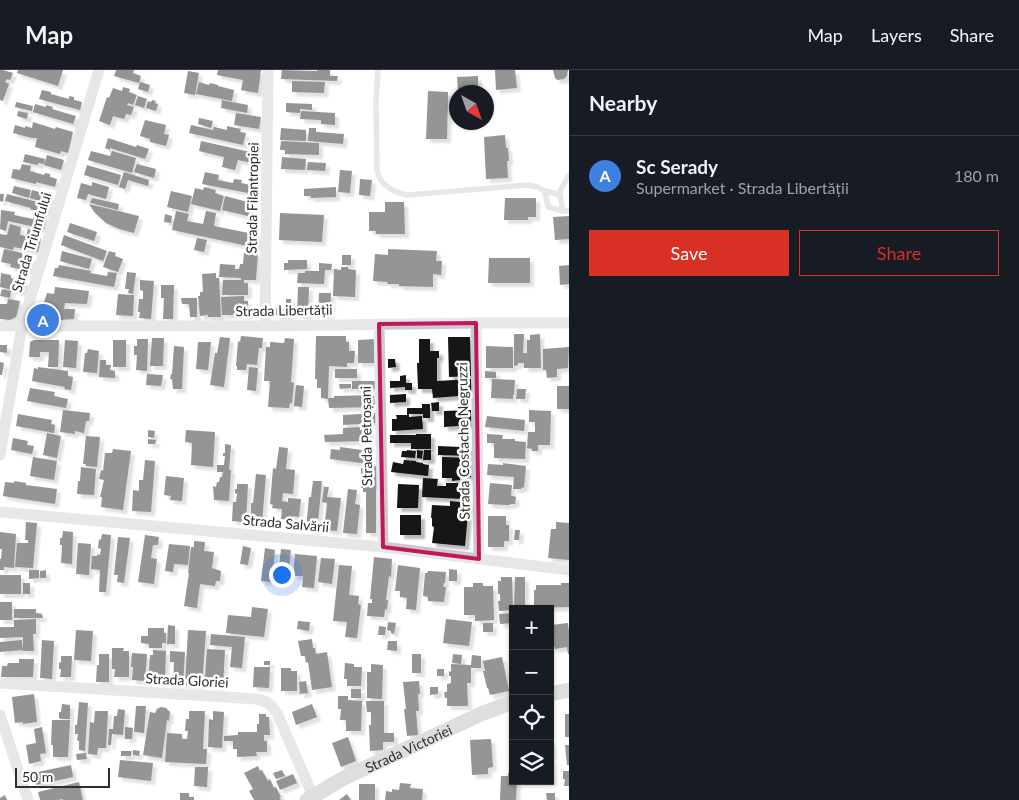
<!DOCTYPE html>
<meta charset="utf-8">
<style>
:root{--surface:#171b24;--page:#20242c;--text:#f1f3f6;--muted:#9ea1a6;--line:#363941;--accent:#d93025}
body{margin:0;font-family:Lato,sans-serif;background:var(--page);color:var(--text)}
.controls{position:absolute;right:15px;bottom:15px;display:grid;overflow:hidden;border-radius:0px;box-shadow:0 1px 4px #0004}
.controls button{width:45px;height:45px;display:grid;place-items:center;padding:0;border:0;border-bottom:1px solid var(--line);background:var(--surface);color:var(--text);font:25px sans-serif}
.compass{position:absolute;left:449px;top:15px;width:45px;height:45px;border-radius:50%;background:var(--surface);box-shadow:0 1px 4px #0004;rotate:140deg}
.scale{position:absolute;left:15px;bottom:12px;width:95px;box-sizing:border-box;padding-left:5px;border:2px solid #2d2d2d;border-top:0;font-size:14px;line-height:18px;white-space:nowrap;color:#2d2d2d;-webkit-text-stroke:4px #fff;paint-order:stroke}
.you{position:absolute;left:281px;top:504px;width:18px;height:18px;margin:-12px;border:4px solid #fff;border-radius:50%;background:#1a73e8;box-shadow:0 0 0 8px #1a73e833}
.badge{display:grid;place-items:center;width:32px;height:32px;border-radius:50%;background:var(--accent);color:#fff;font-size:16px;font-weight:700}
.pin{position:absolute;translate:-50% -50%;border:2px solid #fff;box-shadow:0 1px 5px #0006}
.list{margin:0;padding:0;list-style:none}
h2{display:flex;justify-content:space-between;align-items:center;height:65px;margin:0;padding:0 20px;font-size:21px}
h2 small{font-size:16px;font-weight:400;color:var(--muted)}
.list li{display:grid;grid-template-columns:32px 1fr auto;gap:15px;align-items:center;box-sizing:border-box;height:80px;padding:0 20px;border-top:1px solid var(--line)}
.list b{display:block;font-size:19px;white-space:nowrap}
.list p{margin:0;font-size:16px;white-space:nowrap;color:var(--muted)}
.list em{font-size:16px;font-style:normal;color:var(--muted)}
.actions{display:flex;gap:10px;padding:15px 20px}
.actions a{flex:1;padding:11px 0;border:1px solid var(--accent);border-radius:0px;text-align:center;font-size:18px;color:var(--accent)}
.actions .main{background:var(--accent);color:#fff}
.icon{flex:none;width:28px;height:28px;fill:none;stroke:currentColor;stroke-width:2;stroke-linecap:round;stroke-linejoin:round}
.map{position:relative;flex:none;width:569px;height:730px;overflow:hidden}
header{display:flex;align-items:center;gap:30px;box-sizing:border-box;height:70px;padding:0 25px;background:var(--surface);border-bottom:1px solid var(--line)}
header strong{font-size:24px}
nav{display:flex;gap:28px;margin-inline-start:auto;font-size:18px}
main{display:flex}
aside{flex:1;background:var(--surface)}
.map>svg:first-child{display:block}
.building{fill:#141414;filter:url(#shadow)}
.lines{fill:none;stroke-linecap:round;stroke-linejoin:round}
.lane{stroke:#cacaca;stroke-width:5.5}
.street{stroke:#cacaca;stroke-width:11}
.secondary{stroke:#b7b7b7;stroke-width:15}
.marked{fill:none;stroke:#c2185b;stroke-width:4;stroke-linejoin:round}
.labels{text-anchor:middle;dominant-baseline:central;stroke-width:5;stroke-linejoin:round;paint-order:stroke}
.street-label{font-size:14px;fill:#2d2d2d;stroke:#fff}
</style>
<header>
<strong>Map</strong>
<nav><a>Map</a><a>Layers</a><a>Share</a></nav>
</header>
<main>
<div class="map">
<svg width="569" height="730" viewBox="0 0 569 730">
<defs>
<filter id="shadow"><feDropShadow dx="4" dy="4" stdDeviation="1" flood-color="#0004"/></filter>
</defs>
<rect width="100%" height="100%" fill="#fff"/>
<path class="building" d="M0 0H3L13 3 10 10 7 9 5 12 9 14 3 31 0 30Z
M18 0H63L58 16 17 3Z
M116 0H134L133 3 141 6 139 13 114 6Z
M218 0H261L258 23 241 20 243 10 217 5Z
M282 0 317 1V0H330V6H338L337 11 281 9Z
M495 0H515L517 18 496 20Z
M553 0H568L567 6 564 9 557 10 555 8Z
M188 1 199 3 195 25 184 23Z
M478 6V21L458 22 457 7Z
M292 11 325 12 324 23 292 22Z
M140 12 150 15 148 22 138 19Z
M199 12 209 15 210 13 218 15V16L234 20 232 31 196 24Z
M123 17 130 19 129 22 137 25 133 35 128 33 127 35 134 37 131 45 126 44 124 49 113 46 110 55 99 51 107 27 109 28 113 18 122 21Z
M42 20 51 22V24L69 29V26L74 27V30L82 32 80 40 39 29Z
M428 21 448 22 447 69H426Z
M138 26 147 29 144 38 135 35Z
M152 30 156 31 155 33 158 34 156 41 146 38 148 31 151 32Z
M222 30 248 35 247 43 221 38Z
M16 32 33 36 32 41 15 37Z
M286 33 312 34V40L300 39V43L286 42Z
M35 34 46 37V35L53 37 52 39 76 46 73 54 33 42Z
M18 41 28 43 27 49 17 46Z
M301 41 335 43V55L321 54V50L300 49Z
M236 43 261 47 259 59 234 55Z
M199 48 213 51 211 58 198 54Z
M145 50 166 55 164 64 169 65 166 76 150 72V69L140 66Z
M33 52 55 59 56 57 73 62 68 83 61 81 60 84 35 77 37 68H32L13 63 15 55 25 58V56L32 58Z
M191 55 213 60 214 57 227 60V56L241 59 240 62 246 63 243 75 189 63Z
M281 58 306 60V71L280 70Z
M309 58H316V62L344 64 343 74 308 71Z
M505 65 506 78H508L509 91H507L508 108 486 109 484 67Z
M108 68 136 77 137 75 149 79 145 89 110 78V80L105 78Z
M201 71 259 84 257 94 238 90 235 100 222 97 224 87 199 81Z
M281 71 319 73V85L285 84V80H280Z
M91 81 110 86 112 81 136 88 132 103 88 90Z
M25 84 45 89 44 94 38 93V95L23 92Z
M47 85 64 90 61 100 44 95Z
M282 87 306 89 305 100 281 99Z
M308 92 326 93 325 101 307 100Z
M22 94 31 96 30 101 44 105 45 103 50 104V107L57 109 55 117 36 112V114L11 108 13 99 20 100Z
M137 94 156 99 154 108 134 102Z
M87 95 121 105 118 115 84 105Z
M340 100 352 101 350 123 338 122Z
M124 102 149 110 148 116 128 110 125 119 119 117Z
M205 102 219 105 218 110 233 113 234 109 242 110 241 113 250 115 248 123 202 114Z
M360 109 372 110 370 126 359 125Z
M92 112 109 117 106 129 88 124 86 130 77 128 81 113 92 116Z
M14 116 31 120 29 128 12 123Z
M204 117 216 120 215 123 224 126 220 141 191 134 195 118 203 120Z
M336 117V127L311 128V126H304V119Z
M32 120 50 125 48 134 30 128Z
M171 121 192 126 188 142 167 137Z
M0 124H4L3 132 0 131Z
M7 124 49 135 47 143 30 139 31 138 5 131Z
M225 126 248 132 247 135 251 136 248 146 222 140Z
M92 128 119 134 118 140 90 133Z
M505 128H536V147H528V150H504Z
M385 132H404L405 164H376V161H369V142H385Z
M89 134 139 146 134 163 119 159 106 153 95 143Z
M1 140 15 142 14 145 33 149 34 146 42 148V146L47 147 44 159 8 151 6 161 0 159Z
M176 141 189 144 187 151 203 154 206 141 216 143 214 156 259 165 257 178 172 160Z
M280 143 324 145 322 172 279 170Z
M165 144 172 146 171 153 164 152Z
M569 146V169L555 170 553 147Z
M70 153 97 162 94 171 67 162Z
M10 154 21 157 20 165 26 166 28 159 37 161 36 168 41 169 38 182 14 177 13 180 0 177V164L7 165Z
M64 165 107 181 103 191 61 175Z
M197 168 207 170 204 182 194 180Z
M4 179 22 183V185L32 187 29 201 10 197 11 194 1 192Z
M388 179 437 181 436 191H442L441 205 433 204V217L399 216V214H387L388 212 373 211 375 184 388 185Z
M62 181 92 189 89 199 60 191Z
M109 181 116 183 115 186 123 189 118 202 103 197Z
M244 183H258L256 210H244V213H248V225H222L223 210H241V208L219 207 220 194 235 195V199H239L240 194H243Z
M342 185H351V195H342Z
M489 188H530V213H488Z
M288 190H307V199L284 200V193H288Z
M319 193 332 194 331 200H325L324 214 297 213 298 203H305V201H319Z
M59 195 91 201 90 203 107 206 108 202 117 203 114 217 53 206 55 198H58Z
M569 195V214L560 215 559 196Z
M341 197H348V199L356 200 355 227 333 226 334 199 341 200Z
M127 202 136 203 133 224 128 223 129 219H125Z
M1 203 11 205V208L26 212 23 223 0 217Z
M216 203V208H219L221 247H208V245L200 246 198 226H200V222H203L202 204Z
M140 210 154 211 151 249 139 248 140 242H138L139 229H143V221L140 220Z
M161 215H174L173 249H163L164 228H161Z
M55 217 89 221 87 234 65 233 64 239H75L74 249 41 251 39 248 47 223 54 224Z
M298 217H309L308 246 297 245Z
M2 219 11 221 10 228 0 226Z
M319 223H331L330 245H318Z
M118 224 134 225 133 246 116 245Z
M244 226V231H248V245H222L221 227Z
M181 228H197V247H190L189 234H182Z
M8 229 20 231 17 244 16 247 10 250 0 249V234H7Z
M286 229H291V246H277L275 244 276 238 286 239Z
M514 264H524L523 283H527V270H530V265L540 264 541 298H524V293H518V295L514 296Z
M241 266 263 268 262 278H259L257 295 247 294 246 300H237V296H236L238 271 240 272Z
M316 266H346V272H349V281H355L354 293H347V297L329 296 328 329 321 328V318H317V309H315Z
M220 267 230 268 224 317 210 315 215 283H217Z
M448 267H470L471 306 449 307Z
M152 268H164L163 296H150Z
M285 268 294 269 291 312 294 313 292 333H290L289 338 268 337 270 311H264L266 277H270V272L284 273Z
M137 269H148L147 301 136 300 137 285H134V276H137Z
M376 269V293H358V270Z
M419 269H430V281H439V288H437V311L471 309 472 325 433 328 432 319H418L417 293H419Z
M34 270H59L58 297H48L49 282H40V287H29L30 272Z
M65 270 78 271 76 298 63 297Z
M113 270H126V297H113Z
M198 272H211L208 300 196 299Z
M0 275H7V283L0 282Z
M174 276 184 277 182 319H173L172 309H170L171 304H172Z
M486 276 513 277V298H486Z
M569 277 568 298 557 299V307L547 308 546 300H543V279Z
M88 279 99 281 97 303 83 302 85 283H87Z
M388 289H395L396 297 388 298Z
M100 290H106V295H111L110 300 115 301V308L99 307Z
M0 292 4 293 2 305H0Z
M38 297 68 301V306L73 307 71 320 64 319 65 317 32 311 34 298 38 299Z
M249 297 258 298 256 321 247 320Z
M335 299H357V308H335Z
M485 301 496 302V308H485Z
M147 304 163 305 161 316 146 315Z
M406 305V313H412V320H405V317L390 318V311H400V306Z
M492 309 515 310 514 325H513V329L491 328Z
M352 311H375V319H352Z
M339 314H351V318L340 319Z
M296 315 304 316 302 337 294 336Z
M557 316H569V339H557Z
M30 318 55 322 54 326 68 329 66 338 27 331Z
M517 319H526L525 329H516Z
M406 324V332L390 333V325Z
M374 325 375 337 329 338 328 328H334V326Z
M439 332V341H432L431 333Z
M422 334H430V348H423V344H409V347L422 346 423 359 392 361V349H397L396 345H407V338H422Z
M63 340 90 343 89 351H86L84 363 75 361V364L60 362Z
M471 340V355L444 357V341Z
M529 340 551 341 550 375H538V381H532V379L527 378 528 362H535V352H529Z
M376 343 377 353 343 355V345Z
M18 344 52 350 51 354 55 355 54 363 16 356Z
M487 346 525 350 524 361 485 357Z
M360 357V360H369L370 371 325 372 324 365 343 364V358Z
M148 360 155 361 154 368 148 367Z
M186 360 215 362 213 397 191 395 192 373 185 372Z
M47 363 61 366 57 388 43 385Z
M416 364H431V379H411V373H390V365H416Z
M487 364 503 365 502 369H515V371L526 372 525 389 494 388V373H487Z
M86 366 100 367 97 397 85 396 86 394H83Z
M13 368 28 371 27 375 34 376 32 384 11 380Z
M148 369 156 370 155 374H148Z
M461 371H467V377H470L469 386 438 385V376L461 377Z
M225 374 231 375 229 400H231L229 431 214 430 213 416 216 417 217 412H219L220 407H222L223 402H217V395H224L225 386H223V383H225Z
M279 377 288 378 286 399 295 400 293 424 283 423 282 431 288 432V428L301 429 299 447 293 446V450L281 449 282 439 272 438 273 435 270 434 273 398 276 399Z
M340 377 362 380 361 383 370 384 369 394 330 389 331 379 340 380Z
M113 379 131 381 123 440 101 437 102 427H100L104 410 99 409 101 400 103 401 105 383H112Z
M407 380 416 381 415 388 401 387 402 381H407Z
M417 380 423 381 422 389 417 388Z
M424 380H431V390H423Z
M33 387 57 391 54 410 30 406Z
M442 387 471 388V407L460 408V410L452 411V408H442Z
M145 390 155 391 151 442 132 441 133 420 139 421V410H143Z
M404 390 416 391V392L423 393V394L429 395 428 406 391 402 393 392 403 394Z
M503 393 526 396 524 418 522 417 521 419H513L514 407 487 405 488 394 503 395Z
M368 395H375V396H377L378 419H376V463H366V422H363V418H361V398H368Z
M81 397 96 399 94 425 77 424 78 411H80Z
M256 404 266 405 262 453 251 452V433H253Z
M166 406 184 408 182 431 170 430 171 426 164 425Z
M423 408 438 409 437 416H446V413H458V417H464L463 429 422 427Z
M14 411 26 413V415L57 419 55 434 3 426 5 412 14 413Z
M313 411H322L317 461 306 459 309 427H311Z
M490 413 512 415 511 425 512 426 516 427 515 434H510V435H506L488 434Z
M237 414H248L246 452 232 451 233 432H236L237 424 235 423V419H237Z
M398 414 419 415 418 438H397Z
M324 417H329L327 427 341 428 337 461 324 460 327 433 322 432Z
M348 419 357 420 355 434 360 435 357 464 343 463Z
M450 431 469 433 465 476 432 473 434 457 432 456V448H431L432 435 450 436Z
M400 445H421V465H400Z
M488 446H506V455H509V471H504V477H488Z
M26 452 37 453 33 498 15 497 17 473H28V470H25Z
M556 452 569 453V490L548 488 551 459H556Z
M515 460H520L519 470H514Z
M63 461 73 462 72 494 61 493 62 475H60V468H62Z
M0 462 16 464 14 498 4 497V500H0V489H1L2 479H0Z
M102 464 111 465 106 522H99L100 500 91 499 92 486H97V484L100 485 101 479 98 478 99 469 101 470Z
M145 465 159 467 158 475H153L151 488 157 489 154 514 138 512Z
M118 467 130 468 124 513 117 512 118 505H114Z
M194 471 205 472 204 481 214 482 212 498 221 501 220 511H216L215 516 200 514 197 538 184 536 189 503H188L191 477H194Z
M78 473 91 474 89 505 76 504Z
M169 474 190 476 188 495 174 494 173 502 165 501Z
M243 476 251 478 248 495 240 494Z
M265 478 275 480 272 512 261 511Z
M281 479 291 480 289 497 279 496Z
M295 484 317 486 314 518 302 517 303 506H293Z
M374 487 392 489 391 507 389 506 386 530H388L387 540 385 539 384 547 367 546 368 533H372V529H370Z
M321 488 335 489 332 514 318 512Z
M339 495 352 496 349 525 359 526 358 534 361 535 357 568 345 567 347 552 333 551Z
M398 495 420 498 416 540 406 539 407 528 400 527V521H395Z
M449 499 457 500V511H449Z
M29 500H39V508L29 509Z
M46 500V508H40V501Z
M428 501 446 502 445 513H444L443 517H446L444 532 428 531V527L423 526 425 503H427Z
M0 505H21V524H0Z
M501 507H512L513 540 499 541 498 531H500V524H498V511H501Z
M515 507H525V539H514Z
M23 513H30V524H23Z
M473 513H483V516H493L494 550 475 551V545H464V517H473Z
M561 513H569V537L534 538V520H536V515H561Z
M0 532H12V550H0Z
M252 537 268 539 264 567 226 563 228 545 251 547Z
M14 539H36V543L42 544 43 548H14Z
M513 543V553L500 554 499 544Z
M36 549V564H33L34 581H23V567L0 568V557H14V550Z
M446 549 472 552 469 576 443 573Z
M298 551 310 552 309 561 297 559Z
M388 552 396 553 394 564 391 563V561L387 560Z
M483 553H493V562H483Z
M568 553 569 562V584H568L567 577 555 579V577L550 578V564H552L551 555Z
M168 555 175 556V574H167Z
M379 556 386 557 385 565H378Z
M148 558H164V563H166V573H162V578H149V574L141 573V566H148Z
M76 560 93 561 91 591 74 590Z
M188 560 206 561 202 616 185 615Z
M211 564 245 567 242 598 230 597 232 577 210 575Z
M312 569 313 578H315L316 584 327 582 332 617 312 620 308 592 306 593 305 586H301L298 571Z
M22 570 23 580 0 582V572Z
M42 570 54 571 52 609 40 608Z
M388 571H397V581L387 580Z
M112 578H124L123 581H129V607H114L115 599H112Z
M207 579 225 580 223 616 208 615V608H205Z
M153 580 166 581 165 609 152 608V601H149L150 585H153Z
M170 581 185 582 183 614H173L174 592H170Z
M132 583 147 584 145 611 132 610 133 597H131Z
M99 584H109V612H96L97 595H99Z
M412 584H421V603H412Z
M453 584 462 585 461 594 452 593Z
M472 585 481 586V598H471V613H467L468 636H447V628H445L444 622H447V614L451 613V606H449V601L451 602V594L471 595Z
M61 586H72L71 607H60L61 599H59V592L61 593Z
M502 587 509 621 490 625 488 618H487L483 601H485L483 591Z
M19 589H34L33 607H1L2 596H7L8 593H19Z
M264 591H270V595H264Z
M345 593 354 594V597H362L361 616H347V609H344Z
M371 594 383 595 382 629 367 628V602H371Z
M254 597H270L269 618 253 617Z
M281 598H291V601H297V621H281Z
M437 599H444V606H437Z
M306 611 308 623 300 624 299 612Z
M419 611 420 624H418L419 641H416L418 665 407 666 404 639H406L403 612Z
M430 617H438V624L430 625Z
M351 619H361V628H351Z
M34 624 37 652 23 654V652L15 653 12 627Z
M338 626H348V630L362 631 361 661H346V650H340L341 639H338Z
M366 631H384V663H394V672H383V680L370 681 369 655H371V642H367Z
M79 632 88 633 85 681 79 680V671L77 670 78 664H75V655H77Z
M62 634 70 635V649H60V648H59V642H61Z
M312 634 317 647 296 655 292 642Z
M136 636H146L144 663 134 662Z
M161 637 166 638 170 642 169 651 167 650 162 688 143 685 150 642 155 643 157 639Z
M118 639 125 640 123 665 112 664 111 675H108L109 659H113L114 646H117Z
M95 641H108L106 678H98L97 685 88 684 90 652 94 653Z
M189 641H205L203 679H207L206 694 165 692 167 663 182 664V669H187L188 661H185L186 649H189Z
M213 641 224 642 222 678 208 677 209 649 213 650Z
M259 644H266V647H269L270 665H264V671H267V682H256L257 686 237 687V679H233V671H224V666L238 665V662H257V654H259Z
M565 644H569V667H565Z
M52 650H70L68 687H53V675H51Z
M42 657 46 683 40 684 41 691 29 694 26 675 36 673 34 659Z
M125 657 133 658 132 669H125Z
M348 667 356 691 341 697 332 673Z
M491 669 493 697 488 698V704L472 705 470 670Z
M550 671H552L553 686H550Z
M565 675H569V695H567Z
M133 680 140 681 139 686 133 685Z
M121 681H132L131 686H121Z
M86 683 87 689 77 690 76 684Z
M550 689H552L553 712H550Z
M120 690 153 693 151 711 118 707Z
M71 695 73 707 36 715 33 703Z
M258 696 260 701 262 700 268 711 270 709 274 718 276 717 281 727 279 728 281 730H254L249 721 253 719 244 703Z
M195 697H208L207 717 194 716Z
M282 700 285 706 276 709 273 703Z
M563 701H569V716H564L565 709H563Z
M508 703H513V711H517L516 730H500L501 706H508Z
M293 704 297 713 280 720 276 711Z
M79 712 83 730H63V729L58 730H40L38 722Z
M400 713 411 714 410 718 423 719 422 730H385L386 721 392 722V719L399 720Z
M359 714H375V730H359Z
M180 723H189V727H194V730H180Z
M546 723H555V730H547Z
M347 724 351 730H339Z
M5 725 7 730H0V728Z"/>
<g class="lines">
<path class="lane" d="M378 0 376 32 377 101C381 116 393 122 407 125L527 115 537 117 545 121 548 137 563 141H569
M545 121 560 125
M563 141 560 125V121L569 105"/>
<path class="street" d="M476 253 479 489
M379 254 383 477
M0 256H265L476 253H569
M265 256 268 0
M0 385 22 256 99 0
M0 442 383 477 569 500
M0 613 257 629C267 631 271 635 277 643L313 726
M0 645 28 730"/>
<g class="secondary">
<path d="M550 624 569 620"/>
<path id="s1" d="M307 730 344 708 481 644 513 632"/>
</g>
</g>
<path d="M0 0H569V730H0ZM476 253 479 489 383 477 379 254Z" fill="#fff" fill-opacity=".55" fill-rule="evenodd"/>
<path class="marked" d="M476 253 479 489 383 477 379 254Z"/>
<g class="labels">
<g class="street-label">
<text transform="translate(252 128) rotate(-89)">Strada Filantropiei</text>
<text transform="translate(31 172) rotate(-73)">Strada Triumfului</text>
<text transform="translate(284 240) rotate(-1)">Strada Libertății</text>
<text transform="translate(366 366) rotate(-91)">Strada Petroșani</text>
<text transform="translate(463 371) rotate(-91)">Strada Costache Negruzzi</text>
<text transform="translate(286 453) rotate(5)">Strada Salvării</text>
<text transform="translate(187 610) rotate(3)">Strada Gloriei</text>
<text stroke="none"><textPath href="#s1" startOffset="114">Strada Victoriei</textPath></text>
</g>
</g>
</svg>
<div class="controls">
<button>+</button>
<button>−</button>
<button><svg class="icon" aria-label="locate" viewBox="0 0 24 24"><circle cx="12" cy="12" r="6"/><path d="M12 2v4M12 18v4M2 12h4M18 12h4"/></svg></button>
<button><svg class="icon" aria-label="layers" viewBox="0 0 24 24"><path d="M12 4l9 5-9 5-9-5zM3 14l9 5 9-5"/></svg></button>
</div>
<svg class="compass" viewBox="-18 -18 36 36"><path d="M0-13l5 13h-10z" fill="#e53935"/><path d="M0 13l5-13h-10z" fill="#9ea1a6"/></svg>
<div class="scale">50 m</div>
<div class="you"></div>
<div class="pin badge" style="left:43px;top:250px;background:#3f7fe0">A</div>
</div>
<aside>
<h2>Nearby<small></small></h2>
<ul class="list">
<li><span class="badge" style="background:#3f7fe0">A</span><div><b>Sc Serady</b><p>Supermarket · Strada Libertății</p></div><em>180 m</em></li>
</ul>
<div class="actions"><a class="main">Save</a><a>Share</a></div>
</aside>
</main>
